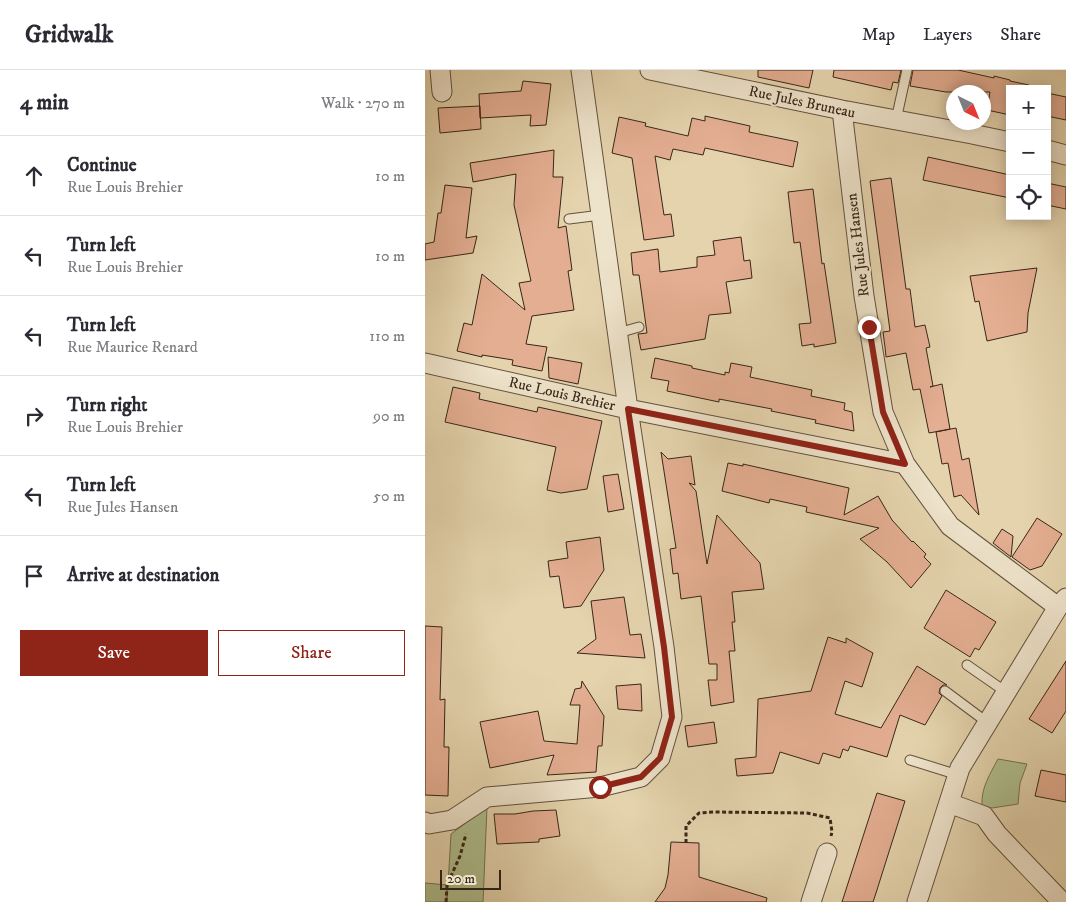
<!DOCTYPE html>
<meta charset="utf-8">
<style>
:root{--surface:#fff;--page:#f7f7f7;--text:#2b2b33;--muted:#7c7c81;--line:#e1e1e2;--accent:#8f2418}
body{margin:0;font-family:"IM FELL DW Pica",serif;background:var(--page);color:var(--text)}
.controls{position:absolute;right:15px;top:15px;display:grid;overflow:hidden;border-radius:0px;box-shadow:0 2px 12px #0003}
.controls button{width:45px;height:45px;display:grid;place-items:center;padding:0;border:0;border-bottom:1px solid var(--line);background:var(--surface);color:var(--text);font:25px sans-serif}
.compass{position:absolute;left:521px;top:15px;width:45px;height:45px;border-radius:50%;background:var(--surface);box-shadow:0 2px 12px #0003;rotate:137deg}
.scale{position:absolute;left:15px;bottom:12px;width:61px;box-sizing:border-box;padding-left:5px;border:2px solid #382717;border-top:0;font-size:14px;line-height:18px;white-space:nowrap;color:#382717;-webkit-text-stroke:4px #ede2ca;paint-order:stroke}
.stop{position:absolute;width:15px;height:15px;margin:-11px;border:4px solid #8f2418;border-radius:50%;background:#fff}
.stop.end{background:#8f2418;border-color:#fff;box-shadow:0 1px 5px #0008}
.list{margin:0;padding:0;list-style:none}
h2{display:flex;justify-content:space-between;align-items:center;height:65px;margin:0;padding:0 20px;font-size:21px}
h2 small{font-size:16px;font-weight:400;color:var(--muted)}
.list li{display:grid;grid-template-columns:32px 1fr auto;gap:15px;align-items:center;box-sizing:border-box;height:80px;padding:0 20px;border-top:1px solid var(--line)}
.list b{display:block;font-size:19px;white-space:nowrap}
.list p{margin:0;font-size:16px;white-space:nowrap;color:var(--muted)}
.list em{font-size:16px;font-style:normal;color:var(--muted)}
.actions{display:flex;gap:10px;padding:15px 20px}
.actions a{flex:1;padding:11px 0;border:1px solid var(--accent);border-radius:0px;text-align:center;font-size:18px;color:var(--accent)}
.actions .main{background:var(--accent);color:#fff}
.icon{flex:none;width:28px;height:28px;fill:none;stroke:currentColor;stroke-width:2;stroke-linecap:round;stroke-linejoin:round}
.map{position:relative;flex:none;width:641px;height:832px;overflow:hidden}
header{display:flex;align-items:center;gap:30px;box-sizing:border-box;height:70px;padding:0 25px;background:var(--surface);border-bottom:1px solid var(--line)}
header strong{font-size:24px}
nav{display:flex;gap:28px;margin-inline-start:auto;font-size:18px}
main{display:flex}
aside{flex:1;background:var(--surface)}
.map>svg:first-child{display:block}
.green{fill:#afbe8e;stroke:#747252}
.building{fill:#e4ae92;stroke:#382717}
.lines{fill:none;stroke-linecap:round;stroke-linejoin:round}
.service-casing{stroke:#63523c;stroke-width:11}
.minor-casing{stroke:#63523c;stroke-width:21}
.path{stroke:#382717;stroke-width:3;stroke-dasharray:4 2.5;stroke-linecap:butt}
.service{stroke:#ede2ca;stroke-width:9}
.minor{stroke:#ede2ca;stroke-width:19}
.route{stroke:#8f2418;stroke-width:6}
.labels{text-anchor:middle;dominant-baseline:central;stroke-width:4;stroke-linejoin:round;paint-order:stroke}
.street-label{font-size:15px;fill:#382717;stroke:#ede2ca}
</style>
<header>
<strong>Gridwalk</strong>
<nav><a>Map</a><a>Layers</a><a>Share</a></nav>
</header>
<main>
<aside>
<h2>4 min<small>Walk · 270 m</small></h2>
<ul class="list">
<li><svg class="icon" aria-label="ahead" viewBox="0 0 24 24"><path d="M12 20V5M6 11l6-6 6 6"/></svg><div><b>Continue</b><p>Rue Louis Brehier</p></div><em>10 m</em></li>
<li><svg class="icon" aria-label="left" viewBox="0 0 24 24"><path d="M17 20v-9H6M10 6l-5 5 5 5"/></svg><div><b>Turn left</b><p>Rue Louis Brehier</p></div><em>10 m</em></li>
<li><svg class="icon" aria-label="left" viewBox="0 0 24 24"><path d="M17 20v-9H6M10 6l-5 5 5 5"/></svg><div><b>Turn left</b><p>Rue Maurice Renard</p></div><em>110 m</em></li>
<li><svg class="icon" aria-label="right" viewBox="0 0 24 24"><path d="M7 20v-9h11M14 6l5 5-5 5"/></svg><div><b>Turn right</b><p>Rue Louis Brehier</p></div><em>90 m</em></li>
<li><svg class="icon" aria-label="left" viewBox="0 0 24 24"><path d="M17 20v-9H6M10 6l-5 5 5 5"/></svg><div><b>Turn left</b><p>Rue Jules Hansen</p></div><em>50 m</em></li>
<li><svg class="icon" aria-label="arrive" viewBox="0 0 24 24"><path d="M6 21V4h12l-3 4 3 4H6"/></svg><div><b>Arrive at destination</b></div></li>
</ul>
<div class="actions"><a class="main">Save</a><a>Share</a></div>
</aside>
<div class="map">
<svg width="641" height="832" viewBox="0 0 641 832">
<rect width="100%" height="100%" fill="#e4d3ad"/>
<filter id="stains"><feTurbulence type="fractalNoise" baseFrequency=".004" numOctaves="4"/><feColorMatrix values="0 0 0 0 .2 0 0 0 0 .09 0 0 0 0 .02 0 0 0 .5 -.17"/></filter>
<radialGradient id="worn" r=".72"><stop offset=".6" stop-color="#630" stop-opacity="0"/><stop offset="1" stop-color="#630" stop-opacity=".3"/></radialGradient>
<path class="green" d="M573 689 602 694 595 713 593 734 567 738 557 735C556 718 565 704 573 689Z
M62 737 58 832H22L26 764Z
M0 813 22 815 21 832H0Z"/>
<path class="building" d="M333 0H388L384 18 333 7Z
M409 0H476L473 13 468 12 466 20 408 7Z
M488 0H533L569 8V6L585 10V11L604 15V19H585V45L562 40 565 22H521L485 16Z
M98 11 126 14 121 55 105 56 106 45 55 48 54 24 96 21Z
M622 23 641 27V50L622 46Z
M55 36 56 59 15 63 13 38Z
M280 46 325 56 324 62 373 72 368 97 280 78 278 85 248 79 245 90 230 86 239 145 246 144 249 166 219 170 207 88 187 83 194 47 221 53 220 56 263 66 267 48 280 51Z
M129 80 128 107H138L133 158 141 156 147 200 143 201 149 240 107 246 101 274 122 277 117 301 87 295 88 290 57 285V287L32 281 39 253 47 255 57 204 100 240 94 213 106 211 89 135 91 104 48 112 45 93Z
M503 87 585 105V128L498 110Z
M466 108 481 219H485L490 257 500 255 505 277 501 278 508 316 505 317 517 314 525 359 504 363 495 319 488 320 481 283 461 287 460 277 458 262 465 261 445 111Z
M622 113 641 117V139L622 135Z
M20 115 47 118 41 168 52 166 48 183 0 190V174L9 172 13 143H16Z
M388 119 397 194 399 193 411 273 389 277V274L377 276 374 254 386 253 375 172 369 173 363 122Z
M316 167 319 191 325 190 327 208 301 212 306 243 284 245 280 269 216 280 213 264 222 263 214 205H208L206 183 233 179 235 202 272 197V187L290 185 288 171Z
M612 198 603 243 602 262 562 271 554 231 550 232 545 206Z
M123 287 157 293 153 314 124 308Z
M230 288 267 296V298L300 305V302L304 303 306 293 327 297 325 307 387 320 386 326 420 333 419 340 427 342 429 361 390 353 391 350 346 341 347 339 294 329V332L242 321 244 311 226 308Z
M28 317 55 323 54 329 112 342 113 337 177 351 162 419 136 423 122 420 131 377 20 352Z
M531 358 537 390 544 388 554 445 536 425 529 427 523 393 517 394 511 362Z
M236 382 243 389 266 386 270 415 264 413 271 421 282 494 292 445 335 493 339 519 307 522 310 552H307L310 581H304L309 632 286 636 283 610H292V594H284L276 526 256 529 253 503 248 504 245 479 251 478Z
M303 393 318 396V394L424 418 419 445 453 426 467 450 487 472 488 471 501 484 499 487 506 494 486 518 462 492 435 469 454 458 381 442 382 437 345 429 344 433 297 421Z
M193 404 199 439 183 442 178 406Z
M612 448 637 464 617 496 605 500 587 487Z
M577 459 588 466 586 487 568 473Z
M175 467 179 500 156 536 139 538 134 506 125 507 123 491 143 488 141 472Z
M521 520 571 552 554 580 550 578 545 587 499 558Z
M199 527 205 565 216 564 220 588 152 583 171 569 166 531Z
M0 556 17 557 15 630 20 629 19 677H24L23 726 0 725Z
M403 567 421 573V568L448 583 437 617 420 611 410 644 456 658 492 596 522 615H518L515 618 514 623 517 626 500 655 475 645 462 687 425 676 423 681 418 679 415 688 398 683 394 694 355 682 348 703 312 706 310 689 331 687 333 629 386 621Z
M641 591V641L627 663 604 649Z
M157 611 179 646 177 676H173L171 702 122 705 129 685 65 698 55 652 113 641 119 671 152 674 155 635H145L150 619 156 618Z
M216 614 217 641 193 639 191 616Z
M289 652 292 673 263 677 260 656Z
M616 700 641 705V732L610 726Z
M452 723 480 731 451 823 448 832H417Z
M131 740 135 766 114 769V772L72 774 69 744H90L108 741Z
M246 772 274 773V807L342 828 341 832H230L240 818 243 805Z"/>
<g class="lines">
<defs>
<path id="service" d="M471 50 482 0
M144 149 176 145
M193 263 214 257
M542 595 581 622
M520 621 563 653
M485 690 533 705"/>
<path id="minor" d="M15 0 17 22
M225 0 417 40 547 64 585 72
M417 40 439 226 458 342 480 394 525 456 633 537
M622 80 641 85
M0 293 203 339 480 394
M524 733 559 746 572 764 637 832
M0 752 4 754 27 750 62 727 175 717 216 707 235 688 247 647 239 577 203 339 156 0
M386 832 402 783
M492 832 535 698 633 537 641 528"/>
</defs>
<use href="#service" class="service-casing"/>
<use href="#minor" class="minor-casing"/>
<path class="path" d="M261 773V756L274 743 289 742 382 743 405 748 407 762 406 766
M21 832 22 815 35 786 41 764"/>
<use href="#service" class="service"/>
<use href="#minor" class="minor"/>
</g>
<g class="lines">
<path class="route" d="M175 717 216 707 235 688 247 647 239 577 203 339 480 394 458 342 444 257"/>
</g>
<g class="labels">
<g class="street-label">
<text transform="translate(377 32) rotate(12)">Rue Jules Bruneau</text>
<text transform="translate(433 175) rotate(-97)">Rue Jules Hansen</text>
<text transform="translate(137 324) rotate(13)">Rue Louis Brehier</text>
</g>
</g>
<rect width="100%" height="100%" filter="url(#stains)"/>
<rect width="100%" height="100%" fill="url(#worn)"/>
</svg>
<div class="controls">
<button>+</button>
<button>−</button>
<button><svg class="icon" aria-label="locate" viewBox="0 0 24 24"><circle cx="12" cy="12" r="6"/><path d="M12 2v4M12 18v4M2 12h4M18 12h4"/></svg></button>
</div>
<svg class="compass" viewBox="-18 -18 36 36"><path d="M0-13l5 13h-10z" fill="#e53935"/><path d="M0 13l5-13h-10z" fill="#7c7c81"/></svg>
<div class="scale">20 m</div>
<div class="stop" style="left:175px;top:717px"></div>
<div class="stop end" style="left:444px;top:257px"></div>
</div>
</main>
